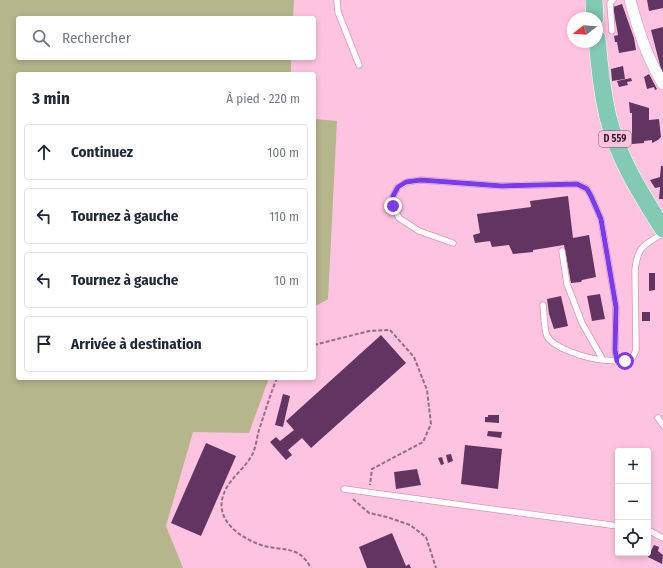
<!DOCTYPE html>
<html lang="fr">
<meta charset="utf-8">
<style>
:root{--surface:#fff;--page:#f2f2f3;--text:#1f2937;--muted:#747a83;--line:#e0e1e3}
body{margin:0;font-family:"Fira Sans Condensed",sans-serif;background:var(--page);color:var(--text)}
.controls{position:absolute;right:12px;bottom:12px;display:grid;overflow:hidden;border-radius:4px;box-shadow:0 2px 6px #0003}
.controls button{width:36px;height:36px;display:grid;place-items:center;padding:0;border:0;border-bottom:1px solid var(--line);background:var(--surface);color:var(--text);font:20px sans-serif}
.compass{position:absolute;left:567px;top:12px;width:36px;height:36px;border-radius:50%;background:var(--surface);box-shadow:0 2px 6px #0003;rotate:253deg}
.stop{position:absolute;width:12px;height:12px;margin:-9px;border:3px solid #7c3aed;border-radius:50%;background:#fff}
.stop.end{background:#7c3aed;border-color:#fff;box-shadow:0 1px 4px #0008}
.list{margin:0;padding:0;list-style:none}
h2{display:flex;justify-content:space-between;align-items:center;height:52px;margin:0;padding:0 16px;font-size:17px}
h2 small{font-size:13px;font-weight:400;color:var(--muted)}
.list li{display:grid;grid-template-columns:26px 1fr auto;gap:12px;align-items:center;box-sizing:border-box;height:56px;margin:0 8px 8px;padding:0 8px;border:1px solid var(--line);border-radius:4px}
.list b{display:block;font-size:15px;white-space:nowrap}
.list em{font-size:13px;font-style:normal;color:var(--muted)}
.icon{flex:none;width:22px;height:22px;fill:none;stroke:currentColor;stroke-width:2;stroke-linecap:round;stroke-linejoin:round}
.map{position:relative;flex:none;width:663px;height:568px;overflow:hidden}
.search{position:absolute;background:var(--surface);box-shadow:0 2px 6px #0003;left:16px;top:16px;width:300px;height:44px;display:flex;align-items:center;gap:10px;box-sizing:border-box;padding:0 14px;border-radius:4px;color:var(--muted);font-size:15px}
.panel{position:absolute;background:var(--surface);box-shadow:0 2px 6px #0003;left:16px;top:72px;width:300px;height:308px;border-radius:4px}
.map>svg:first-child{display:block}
.green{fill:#b6b68d}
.building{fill:#613461}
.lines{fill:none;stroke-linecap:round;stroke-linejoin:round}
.lane-casing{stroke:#da94b8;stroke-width:7}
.street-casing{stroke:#da94b8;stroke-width:12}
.primary-casing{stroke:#fff;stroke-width:18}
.path{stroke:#976d83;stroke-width:2;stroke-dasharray:4 2;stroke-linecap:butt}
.lane{stroke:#fff;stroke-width:5.5}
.street{stroke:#fff;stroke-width:11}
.primary{stroke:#82cab3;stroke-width:17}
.route{stroke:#7c3aed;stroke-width:5}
.labels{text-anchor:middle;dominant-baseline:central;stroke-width:4;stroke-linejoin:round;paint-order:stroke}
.shield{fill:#fdc3e0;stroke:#724e61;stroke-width:1}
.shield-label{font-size:10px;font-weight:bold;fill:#361c2a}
</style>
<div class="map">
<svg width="663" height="568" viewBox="0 0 663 568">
<rect width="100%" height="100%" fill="#fdc3e0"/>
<path class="green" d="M0 0H294L293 18H18V58H291V74H18V378H269L249 433 193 432 166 526 183 568H0Z
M314 119 337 121 328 299 314 307Z"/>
<path class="building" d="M647 0H663V8L649 11Z
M622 4 634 38 636 50 619 53 617 42H615L614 36 618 35 613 7Z
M663 27V73H662L651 30Z
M623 66 625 79 612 81 611 69Z
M649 74 657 89 655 90 654 87 647 89 644 77Z
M631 78 632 81 627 82 628 85 619 87 617 81Z
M629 102 649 108V120L659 119 661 137 658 140 652 143V140L644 141V143L632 144V113H630Z
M661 166H663V199H659L660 187 655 188 650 180 660 177Z
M568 196 573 238 589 235 596 277 582 280 581 282 571 283 564 245 533 250V252L513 254 509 245 492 247 490 241 475 243 473 235 480 233 477 214 531 207 530 201Z
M649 273H655V290L649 291Z
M600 294 605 319 592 321 587 296Z
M561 296 568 326 554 329 549 314 547 299Z
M642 312H650V321H642Z
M381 335 406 363 311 448 302 438 288 450 292 455 286 460 270 442 276 437 280 441 294 430 286 421Z
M283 394 290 396 283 427 275 425Z
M488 415H499V423L485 422V417H488Z
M488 431 502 432 501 438 487 436Z
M206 443 236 456 201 536 171 523Z
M465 445 502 449 498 489 461 484Z
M451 454 453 461 448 463 446 455Z
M442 457 444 464 441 465 438 458Z
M417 469 421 485 396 489 394 472Z
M392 533 406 566 409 564 411 568H367L359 547Z
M654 545 659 547 658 551 663 555 662 564 648 557Z"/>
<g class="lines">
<defs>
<path id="lane" d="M337 0 338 12 359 65
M612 31 610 3 613 0
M453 243 419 231 399 218 393 206V196L398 187 407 182 421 180 502 186 577 184 587 189 591 196 601 219 616 307 615 350 617 361H625L633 357 636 350 635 270C638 245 644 246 663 233
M562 251 567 284 582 323 603 360 617 361
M543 305C544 313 544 329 547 336 554 349 589 359 603 360
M658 418 663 425
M344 489 618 526
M648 530 663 538"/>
<path id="street" d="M630 0C638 29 647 58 663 84"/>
<path id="primary" d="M594 0 595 18
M597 38C599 65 602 91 608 117 618 158 641 194 663 229"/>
</defs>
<use href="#lane" class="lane-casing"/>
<use href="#street" class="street-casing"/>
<use href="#primary" class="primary-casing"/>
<path class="path" d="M314 345 369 331 390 330 414 357 427 390 431 424 423 442 372 469 370 485
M277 378C270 395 265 412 259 430 257 437 256 446 253 453 247 466 234 475 227 487 210 516 236 536 261 545 283 552 298 544 311 568
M353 499 369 513 387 517 410 525 426 537 436 568"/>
<use href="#lane" class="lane"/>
<use href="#street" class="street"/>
<use href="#primary" class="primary"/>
</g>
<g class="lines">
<path class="route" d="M393 206V196L398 187 406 182 421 180 502 186 577 184 587 189 591 196 601 219 616 307 615 350 617 361H625"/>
</g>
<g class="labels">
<rect class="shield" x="599" y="131" width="32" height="16" rx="3"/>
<g class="shield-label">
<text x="615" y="139">D 559</text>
</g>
</g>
</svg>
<div class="controls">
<button>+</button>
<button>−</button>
<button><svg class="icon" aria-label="locate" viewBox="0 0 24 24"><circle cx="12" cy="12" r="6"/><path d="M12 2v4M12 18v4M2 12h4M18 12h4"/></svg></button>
</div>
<svg class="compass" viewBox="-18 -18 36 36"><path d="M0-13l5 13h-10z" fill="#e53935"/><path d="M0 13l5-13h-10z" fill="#747a83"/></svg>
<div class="stop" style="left:625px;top:361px"></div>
<div class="stop end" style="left:393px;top:206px"></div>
<div class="search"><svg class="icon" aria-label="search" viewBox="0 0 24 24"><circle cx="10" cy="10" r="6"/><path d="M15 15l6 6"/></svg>Rechercher</div>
<section class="panel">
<h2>3 min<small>À pied · 220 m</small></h2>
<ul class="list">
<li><svg class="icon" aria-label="ahead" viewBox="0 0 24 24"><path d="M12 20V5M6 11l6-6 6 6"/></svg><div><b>Continuez</b></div><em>100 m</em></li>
<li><svg class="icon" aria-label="left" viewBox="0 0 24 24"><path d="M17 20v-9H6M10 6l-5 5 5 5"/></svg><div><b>Tournez à gauche</b></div><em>110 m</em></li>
<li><svg class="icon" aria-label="left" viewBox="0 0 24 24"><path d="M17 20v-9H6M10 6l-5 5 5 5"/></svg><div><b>Tournez à gauche</b></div><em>10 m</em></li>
<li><svg class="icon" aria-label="arrive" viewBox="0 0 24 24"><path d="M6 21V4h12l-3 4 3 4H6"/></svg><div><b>Arrivée à destination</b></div></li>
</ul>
</section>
</div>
